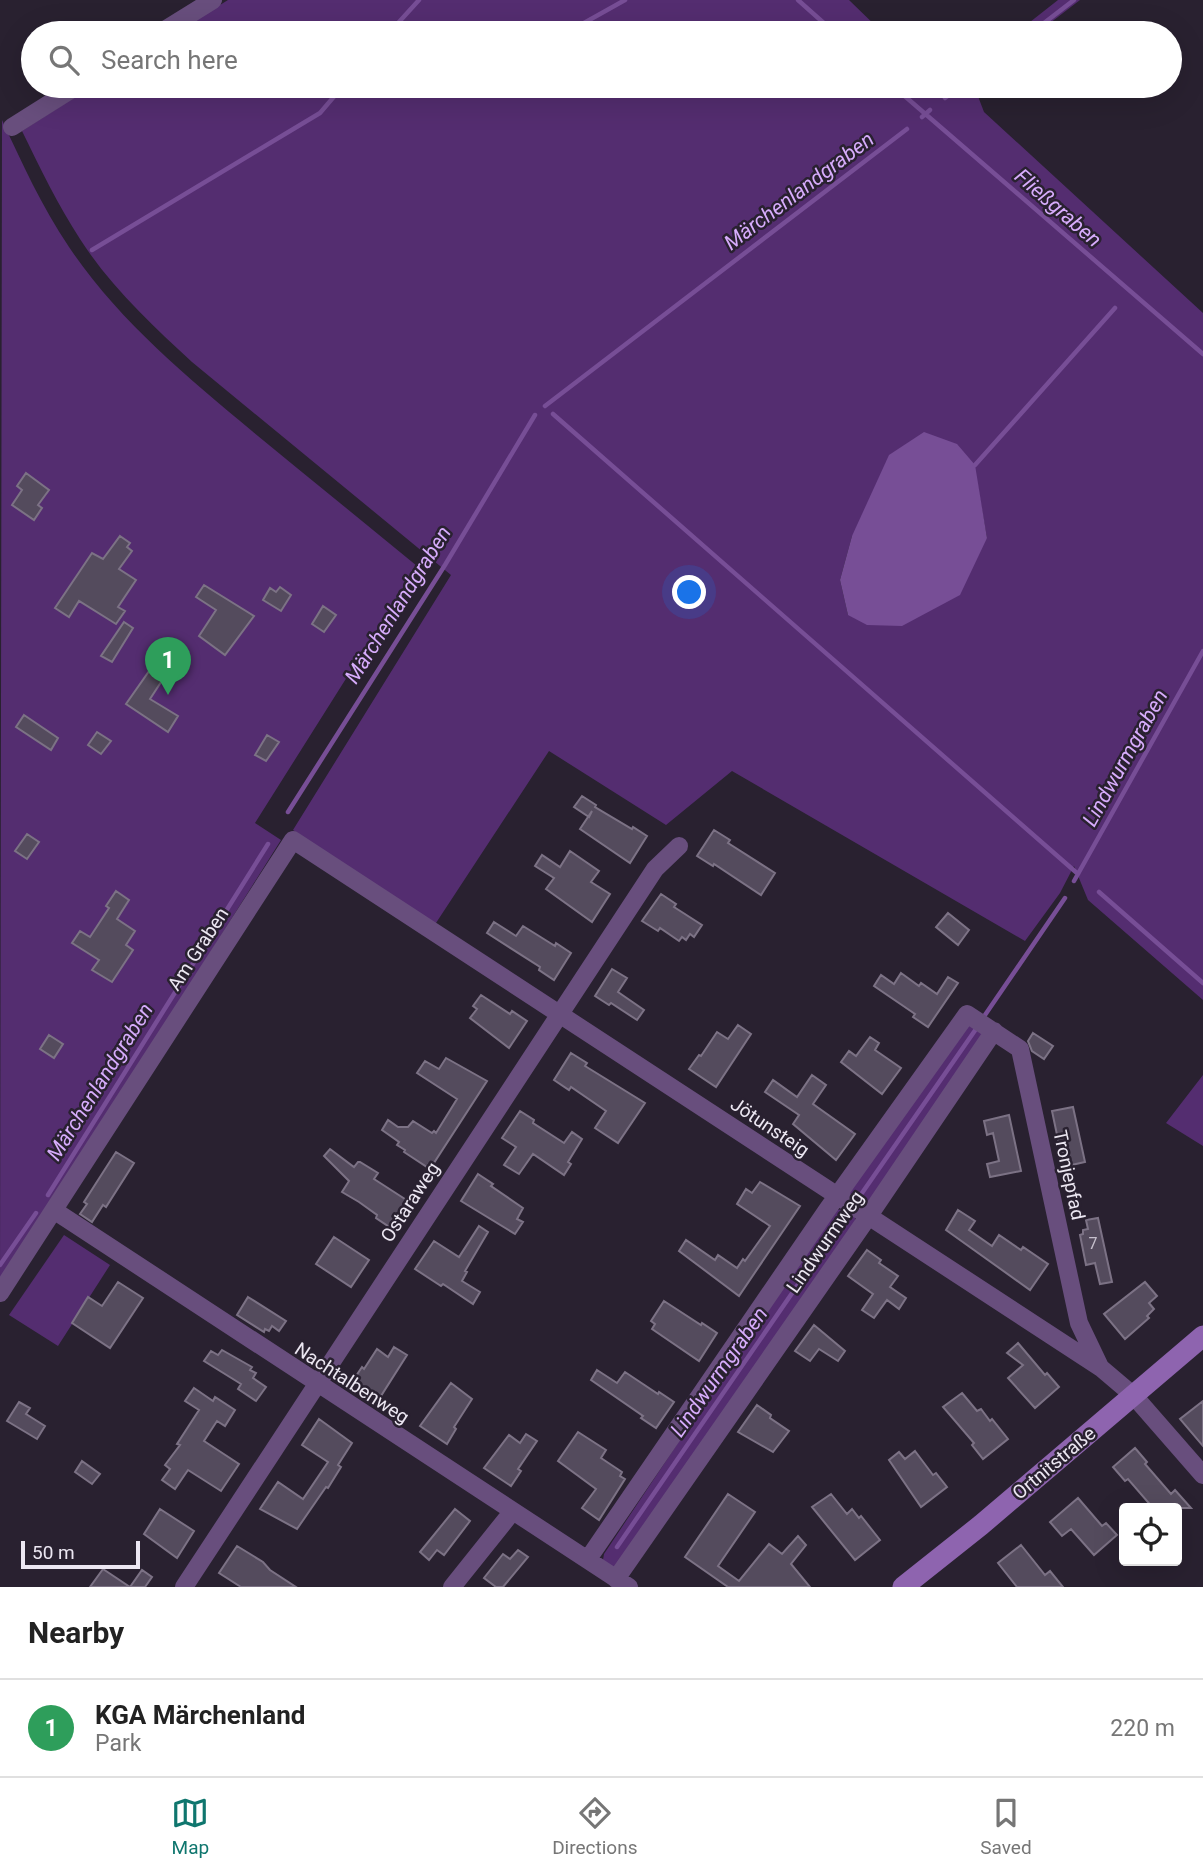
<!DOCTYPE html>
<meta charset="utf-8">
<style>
:root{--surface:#fff;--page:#f2f2f2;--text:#222;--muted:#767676;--line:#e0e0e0;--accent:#0f766e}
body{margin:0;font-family:Roboto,sans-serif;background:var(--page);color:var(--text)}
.controls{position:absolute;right:21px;bottom:21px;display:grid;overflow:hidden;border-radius:7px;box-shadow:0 7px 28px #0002}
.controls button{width:63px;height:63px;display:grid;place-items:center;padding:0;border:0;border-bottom:2px solid var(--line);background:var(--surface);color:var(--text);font:35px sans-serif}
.scale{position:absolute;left:21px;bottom:18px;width:119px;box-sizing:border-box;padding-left:7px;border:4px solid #ece7f2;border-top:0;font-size:19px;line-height:24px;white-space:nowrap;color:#ece7f2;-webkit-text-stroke:5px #292130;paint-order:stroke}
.you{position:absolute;left:690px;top:593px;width:24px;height:24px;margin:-18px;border:5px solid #fff;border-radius:50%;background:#1a73e8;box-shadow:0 0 0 10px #1a73e833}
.badge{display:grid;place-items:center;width:46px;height:46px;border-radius:50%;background:var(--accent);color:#fff;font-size:23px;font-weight:700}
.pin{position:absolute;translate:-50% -58px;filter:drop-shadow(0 2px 4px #0008)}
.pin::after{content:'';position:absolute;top:37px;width:24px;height:21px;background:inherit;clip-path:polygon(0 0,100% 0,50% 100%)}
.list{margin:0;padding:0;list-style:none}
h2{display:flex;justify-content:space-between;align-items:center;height:91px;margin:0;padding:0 28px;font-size:30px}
h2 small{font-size:23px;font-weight:400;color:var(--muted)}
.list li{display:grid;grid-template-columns:46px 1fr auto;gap:21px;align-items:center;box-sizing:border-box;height:98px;padding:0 28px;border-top:2px solid var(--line)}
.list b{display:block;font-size:26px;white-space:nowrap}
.list p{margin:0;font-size:23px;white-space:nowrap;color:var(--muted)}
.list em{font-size:23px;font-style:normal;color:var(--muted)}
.icon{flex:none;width:38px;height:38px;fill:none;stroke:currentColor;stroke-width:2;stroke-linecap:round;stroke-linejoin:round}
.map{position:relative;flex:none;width:1203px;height:1587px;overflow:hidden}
.search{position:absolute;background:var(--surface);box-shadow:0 7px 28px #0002;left:21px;right:21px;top:21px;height:77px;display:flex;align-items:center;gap:18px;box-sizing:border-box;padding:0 24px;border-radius:38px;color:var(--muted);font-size:26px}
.sheet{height:189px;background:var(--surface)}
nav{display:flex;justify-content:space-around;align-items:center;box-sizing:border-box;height:98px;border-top:2px solid var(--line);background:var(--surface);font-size:19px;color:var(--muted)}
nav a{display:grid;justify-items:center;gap:4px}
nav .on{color:var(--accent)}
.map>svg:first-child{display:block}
.green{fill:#542d70;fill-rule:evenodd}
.water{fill:#774e96}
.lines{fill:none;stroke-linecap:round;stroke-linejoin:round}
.stream{stroke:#774e96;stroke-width:4.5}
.building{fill:#544b5d;stroke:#7c7285;stroke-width:2}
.street{stroke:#684e7d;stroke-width:18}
.secondary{stroke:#8e64af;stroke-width:21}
.labels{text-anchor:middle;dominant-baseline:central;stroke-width:5;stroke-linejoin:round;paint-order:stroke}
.number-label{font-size:16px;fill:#c6c0cd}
.street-label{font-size:19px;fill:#ece7f2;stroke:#292130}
.water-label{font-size:21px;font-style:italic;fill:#d7acfc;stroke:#292130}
</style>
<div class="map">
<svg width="1203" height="1587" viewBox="0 0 1203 1587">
<rect width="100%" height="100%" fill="#292130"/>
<path class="green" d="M228 0H849L883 33H175Z
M1058 0H1080L1037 33H1016Z
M92 86H980L976 91 984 112 1203 313V1000L1088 900 1074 866 1060 893 1025 941 732 771 666 825 549 751 434 926 293 830 451 575 192 362C152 325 110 286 80 239 58 205 40 168 22 131ZM974 465 987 538 848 615 840 580 852 536Z
M2 120C22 163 42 207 69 247 118 320 185 375 252 431 307 476 362 521 417 566L255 823 281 840 52 1204 0 1282Z
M972 1022 986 1033 866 1207 848 1193 966 1025Z
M1203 1075V1146L1166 1123Z
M844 1209 855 1217 856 1225 614 1568 603 1560 604 1554 829 1216 837 1210Z
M64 1235 110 1265 58 1346 9 1315Z"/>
<path class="water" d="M924 432 957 444 975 465 987 538 960 595 902 626 867 625 848 615 840 580 852 536 889 455Z"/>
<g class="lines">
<path class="stream" d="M798 0 835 33
M575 28 625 0
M389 33 419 0
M1031 33 1074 0
M893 86 1203 354
M945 98 961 86
M922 117 930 110
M92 250 320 113 343 86
M545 406 907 129
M553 414 1078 874
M975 465 1115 308
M288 812 445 565 535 415
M1074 881 1203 651
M1099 892 1203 983
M985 1015 1065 898
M862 1193 976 1029
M48 1195 268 844
M0 1265 36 1213
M617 1547 846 1215"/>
</g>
<path class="building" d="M26 473 49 490 38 505 42 508 34 520 12 505 22 490 17 486Z
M120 536 130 543 127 547 132 551 119 569 136 580 118 607 125 611 116 624 79 601 69 617 55 608 92 553 103 559Z
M204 585 254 616 225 655 199 636 216 610 196 597Z
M280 587 291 595 281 611 263 600 270 588 276 592Z
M323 606 336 615 324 632 312 624Z
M124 622 133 628 112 662 101 656Z
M152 667 165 676 150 699 178 716 168 732 126 704Z
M24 715 58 738 51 750 16 727Z
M97 732 111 741 101 754 88 745Z
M267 735 279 742 266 761 255 755Z
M582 796 596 805 595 807 632 829 633 827 647 836 630 863 580 829 592 811 589 817 574 807Z
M714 830 730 840 728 843 775 873 761 895 714 864 713 866 697 856Z
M27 834 39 842 27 859 15 851Z
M570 851 599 871 591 882 610 894 592 922 546 889 554 878 535 866 542 855 560 867Z
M116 891 129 900 117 919 135 931 126 945 133 950 112 982 92 970 99 960 72 943 80 931 90 937 109 908 106 906Z
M661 894 676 904 674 907 702 925 694 937 690 934 686 940 682 937 679 941 660 928 658 931 642 921Z
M948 913 969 930 958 945 936 927Z
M494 922 516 936 523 926 555 946 556 943 571 953 554 980 539 970 540 967 487 933Z
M612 969 627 978 618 992 644 1010 637 1020 611 1003 609 1005 595 996Z
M901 973 919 986 921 983 937 994 948 977 958 983 928 1027 913 1017 915 1014 874 986 881 975 894 984Z
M481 995 510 1014 512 1011 527 1021 509 1048 470 1018 477 1009 473 1006Z
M738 1025 751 1034 716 1087 689 1069 699 1055 701 1056 717 1032 728 1039Z
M1033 1033 1053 1046 1044 1059 1032 1051 1028 1041Z
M49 1035 63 1044 54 1058 40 1049Z
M870 1037 879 1043 875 1050 901 1068 882 1094 841 1062 849 1051 856 1056Z
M571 1053 587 1063 585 1066 645 1103 618 1143 595 1128 606 1111 571 1087 569 1090 554 1080Z
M446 1058 487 1081 430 1169 404 1152 405 1150 397 1145 399 1142 382 1130 388 1120 398 1127H408L413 1121 432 1133 434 1131 436 1133 457 1099 417 1073 425 1061 439 1069Z
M812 1075 826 1085 813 1104 855 1134 836 1160 793 1124 799 1115 765 1092 773 1080 797 1097Z
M1073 1107 1085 1162 1067 1166 1064 1153 1061 1154 1052 1111Z
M520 1111 534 1120 533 1123 564 1143 572 1132 582 1139 568 1162 571 1164 564 1175 533 1154 519 1174 504 1165 516 1147 502 1138Z
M1009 1115 1021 1171 990 1177 987 1164 999 1161 993 1133 987 1135 984 1121Z
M330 1149 354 1167 358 1162H360L378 1173 374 1179 408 1201 391 1228 376 1218 377 1215 359 1202 342 1192 349 1181 324 1156Z
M116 1152 134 1163 106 1207 103 1205 92 1222 80 1214 87 1204 84 1202Z
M478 1174 493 1184 491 1186 523 1208 517 1219 523 1222 515 1234 461 1201Z
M760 1182 800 1206 739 1296 679 1251 686 1240 715 1260 718 1255 737 1268 743 1259 745 1261 770 1226 737 1204 746 1189 752 1193Z
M958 1210 975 1221 969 1230 992 1246 999 1235 1021 1250 1023 1247 1048 1264 1030 1290 946 1230Z
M1098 1218 1112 1282 1100 1284 1095 1263 1086 1265 1080 1235 1083 1234V1230L1088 1229 1086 1220Z
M479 1226 488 1232 465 1271 467 1272 462 1281 480 1292 473 1304 443 1284 441 1286 415 1269 434 1241 459 1257Z
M334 1237 369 1260 351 1287 316 1264Z
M867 1250 881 1260 879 1263 898 1276 890 1287 906 1298 899 1309 887 1300 874 1318 862 1310 873 1294 848 1276Z
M118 1282 143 1298 110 1348 72 1323 88 1297 102 1306Z
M1145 1282 1157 1296 1149 1303 1154 1309 1147 1316 1149 1318 1125 1339 1104 1314Z
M248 1297 286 1321 279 1331 272 1326 269 1331 265 1329 264 1332 237 1315Z
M664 1301 701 1325 702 1323 717 1333 699 1361 652 1329 655 1324 651 1321Z
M814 1325 845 1351 838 1361 819 1349 810 1361 795 1351Z
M1018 1343 1045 1375 1047 1373 1059 1387 1035 1408 1008 1378 1023 1365 1007 1353Z
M394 1347 407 1355 379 1399 352 1382 362 1367 364 1369 377 1349 388 1357Z
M222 1350 252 1367 250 1370 256 1373 253 1378 266 1387 256 1401 238 1389 241 1384 204 1361 211 1351 218 1355Z
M597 1370 617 1383 625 1372 658 1394 659 1392 674 1402 656 1428 641 1418 643 1416 591 1380Z
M451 1383 472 1399 454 1427 456 1429 447 1444 420 1426Z
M194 1388 213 1401 215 1397 235 1410 225 1426 217 1421 204 1441 239 1464 221 1491 188 1470 175 1489 162 1480 170 1469 165 1465 180 1445 177 1444 199 1410 185 1401Z
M962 1393 977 1411 981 1409 990 1421 992 1419 1008 1439 983 1459 972 1445 974 1443 943 1407Z
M1203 1401V1446L1180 1419Z
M19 1402 30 1408 26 1414 45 1426 37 1439 7 1421Z
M757 1405 771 1415 770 1418 789 1431 773 1452 738 1432Z
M319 1419 352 1443 338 1465 341 1467 328 1488 326 1487 297 1529 260 1509 278 1482 303 1499 328 1462 302 1445Z
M578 1432 606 1450 601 1458 622 1472 620 1476 625 1479 599 1520 582 1508 596 1489 558 1461Z
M526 1434 537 1441 518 1469 521 1471 511 1486 484 1468 509 1435 520 1443Z
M1135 1448 1147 1462 1145 1464 1171 1494 1175 1490 1191 1508H1153L1128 1479 1125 1481 1113 1467Z
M915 1451 933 1475 936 1473 947 1487 921 1507 889 1460 899 1452 905 1459Z
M82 1461 100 1474 92 1484 75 1472Z
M728 1494 755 1512 718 1566 739 1581 769 1544 782 1554 798 1536 806 1545 791 1564 810 1587H728L685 1557Z
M831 1494 847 1514 852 1509 859 1518 861 1516 880 1540 855 1560 812 1507Z
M1078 1498 1102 1526 1106 1523 1117 1535 1094 1555 1071 1529 1062 1536 1050 1522Z
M160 1509 194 1531 177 1558 144 1534Z
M455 1509 470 1521 444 1555 437 1550 429 1560 420 1552Z
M1021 1545 1045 1575 1050 1571 1063 1587H1017L998 1563Z
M237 1546 263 1562 270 1570 296 1587H241L219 1573Z
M518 1550 528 1557 503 1587H496L484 1578 503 1554 510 1559Z
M103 1569 130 1587 142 1570 152 1577 145 1587H90Z"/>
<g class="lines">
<path class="street" d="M160 33 213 0
M12 127 77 86
M55 1211 629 1587
M0 1293 293 840 1101 1368 1134 1396 1203 1475
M588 1559 827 1210 967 1014 1020 1049 1079 1323 1100 1367
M616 1579 868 1217 994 1031
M184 1587 655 869 679 846
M452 1587 512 1512"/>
<path class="secondary" d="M903 1587 981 1525 1203 1336"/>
</g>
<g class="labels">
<g class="number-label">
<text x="1093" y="1243">7</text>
</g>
<g class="street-label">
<text transform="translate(198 949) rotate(-57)">Am Graben</text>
<text transform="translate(770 1127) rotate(34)">Jötunsteig</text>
<text transform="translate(1069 1175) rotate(78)">Tronjepfad</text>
<text transform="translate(410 1202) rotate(-57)">Ostaraweg</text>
<text transform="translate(825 1242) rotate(-55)">Lindwurmweg</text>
<text transform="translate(352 1383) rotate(33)">Nachtalbenweg</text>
<text transform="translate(1054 1463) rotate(-40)">Ortnitstraße</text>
</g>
<g class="water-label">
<text transform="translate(799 191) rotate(-37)">Märchenlandgraben</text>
<text transform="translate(1058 208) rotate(41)">Fließgraben</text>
<text transform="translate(398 605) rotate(-58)">Märchenlandgraben</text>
<text transform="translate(1125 758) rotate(-61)">Lindwurmgraben</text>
<text transform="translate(100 1082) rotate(-58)">Märchenlandgraben</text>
<text transform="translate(719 1372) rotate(-55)">Lindwurmgraben</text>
</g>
</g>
</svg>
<div class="controls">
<button><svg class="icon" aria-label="locate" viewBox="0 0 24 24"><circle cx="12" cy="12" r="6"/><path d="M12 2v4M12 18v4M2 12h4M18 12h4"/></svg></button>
</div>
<div class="scale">50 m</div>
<div class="you"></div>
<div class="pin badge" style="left:168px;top:695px;background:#2e9e5b">1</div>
<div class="search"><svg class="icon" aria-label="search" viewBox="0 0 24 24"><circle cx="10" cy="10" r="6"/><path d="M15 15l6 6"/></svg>Search here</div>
</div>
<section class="sheet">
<h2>Nearby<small></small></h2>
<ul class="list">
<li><span class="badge" style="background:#2e9e5b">1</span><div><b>KGA Märchenland</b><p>Park</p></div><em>220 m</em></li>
</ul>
</section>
<nav>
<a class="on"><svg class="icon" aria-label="map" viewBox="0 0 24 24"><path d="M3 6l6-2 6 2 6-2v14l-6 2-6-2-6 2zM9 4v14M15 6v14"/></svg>Map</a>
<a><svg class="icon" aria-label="directions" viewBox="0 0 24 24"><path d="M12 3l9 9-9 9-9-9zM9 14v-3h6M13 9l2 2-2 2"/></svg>Directions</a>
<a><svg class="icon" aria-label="saved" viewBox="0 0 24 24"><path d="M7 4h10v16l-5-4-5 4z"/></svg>Saved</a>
</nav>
